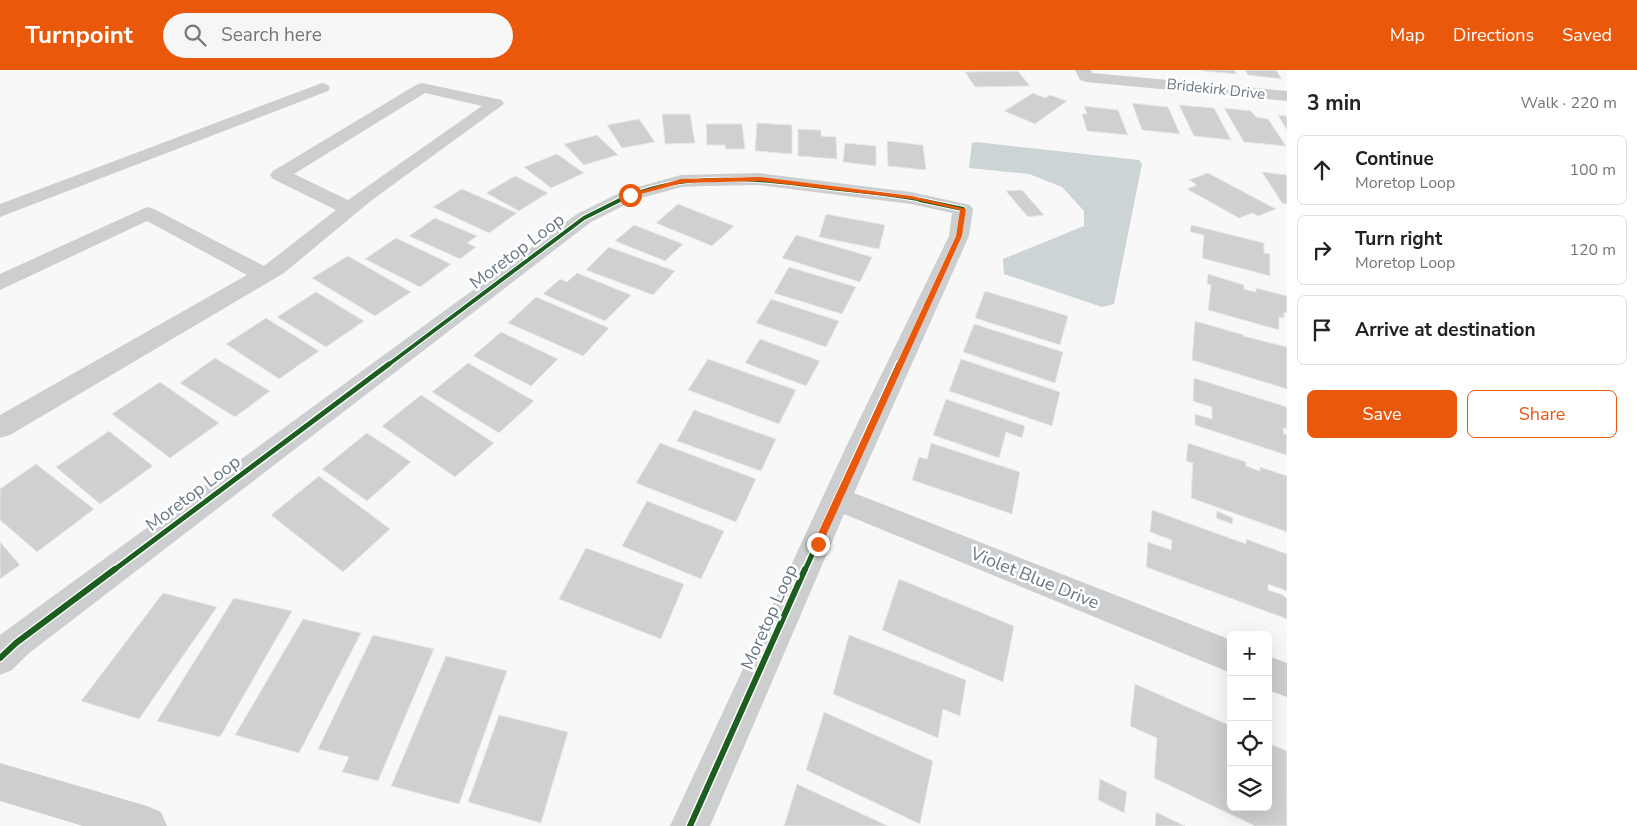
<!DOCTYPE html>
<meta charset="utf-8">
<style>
:root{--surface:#fff;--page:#f6f6f6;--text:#222;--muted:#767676;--line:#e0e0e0;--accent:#ea580c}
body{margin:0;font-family:"Nunito Sans",sans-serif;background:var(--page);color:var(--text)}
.controls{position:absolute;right:15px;bottom:15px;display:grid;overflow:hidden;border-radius:8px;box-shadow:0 5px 20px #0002}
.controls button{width:45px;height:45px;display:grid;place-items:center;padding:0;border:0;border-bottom:1px solid var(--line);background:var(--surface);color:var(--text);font:25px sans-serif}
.stop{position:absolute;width:15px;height:15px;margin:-11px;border:4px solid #ea580c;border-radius:50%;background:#fff}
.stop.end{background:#ea580c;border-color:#fff;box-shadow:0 1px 5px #0008}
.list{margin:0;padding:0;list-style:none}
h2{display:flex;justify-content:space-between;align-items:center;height:65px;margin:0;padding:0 20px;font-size:21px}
h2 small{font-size:16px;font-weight:400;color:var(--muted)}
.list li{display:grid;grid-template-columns:32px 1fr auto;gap:15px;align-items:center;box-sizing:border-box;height:70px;margin:0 10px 10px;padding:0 10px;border:1px solid var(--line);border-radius:8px}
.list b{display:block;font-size:19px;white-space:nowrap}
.list p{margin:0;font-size:16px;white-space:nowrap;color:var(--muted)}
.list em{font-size:16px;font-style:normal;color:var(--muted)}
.actions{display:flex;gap:10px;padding:15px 20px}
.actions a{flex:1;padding:11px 0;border:1px solid var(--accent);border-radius:8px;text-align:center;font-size:18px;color:var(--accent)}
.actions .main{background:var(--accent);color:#fff}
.icon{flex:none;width:28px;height:28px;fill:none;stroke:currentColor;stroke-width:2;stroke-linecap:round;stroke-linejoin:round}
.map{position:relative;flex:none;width:1287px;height:756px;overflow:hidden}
header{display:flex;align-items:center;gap:30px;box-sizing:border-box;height:70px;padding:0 25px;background:var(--accent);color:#fff}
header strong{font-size:24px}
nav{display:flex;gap:28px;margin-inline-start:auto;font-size:18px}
.search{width:350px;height:45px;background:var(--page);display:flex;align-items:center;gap:12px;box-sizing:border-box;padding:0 18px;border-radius:28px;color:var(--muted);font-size:19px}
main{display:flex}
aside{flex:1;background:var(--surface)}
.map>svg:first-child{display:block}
.water{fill:#cdd4d6}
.building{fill:#cfd0d1;stroke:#e8e8e8}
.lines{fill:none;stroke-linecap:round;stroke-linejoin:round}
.minor{fill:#cdcecf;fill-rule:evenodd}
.cycleway-far3-casing{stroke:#fff;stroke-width:5}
.cycleway-far2-casing{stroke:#fff;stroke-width:6}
.cycleway-far1-casing{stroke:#fff;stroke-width:8}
.cycleway-casing{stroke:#fff;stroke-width:9}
.cycleway-far3{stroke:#1b5e20;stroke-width:3}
.cycleway-far2{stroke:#1b5e20;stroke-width:4}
.cycleway-far1{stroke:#1b5e20;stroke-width:5}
.cycleway{stroke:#1b5e20;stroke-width:6}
.route{fill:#ea580c}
.labels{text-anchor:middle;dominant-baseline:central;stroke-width:5;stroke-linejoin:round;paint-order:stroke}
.far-street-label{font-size:15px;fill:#6b7885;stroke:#fff}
.street-label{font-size:18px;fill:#6b7885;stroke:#fff}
</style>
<header>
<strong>Turnpoint</strong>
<div class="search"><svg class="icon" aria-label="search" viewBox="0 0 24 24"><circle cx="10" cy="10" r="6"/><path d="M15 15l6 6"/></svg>Search here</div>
<nav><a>Map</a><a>Directions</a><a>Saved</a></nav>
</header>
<main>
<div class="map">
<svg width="1287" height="756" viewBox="0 0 1287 756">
<rect width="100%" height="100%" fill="#f8f8f8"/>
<path class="water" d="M976 72 1139 90 1142 94 1114 234 1102 237 1004 204 1003 189 1084 156V141L1062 117 1029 104 969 98 972 73Z"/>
<path class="building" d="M1203 0H1234L1237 4 1203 1Z
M1245 0H1276L1282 9 1248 5Z
M1018 1 1030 16 975 17 965 2Z
M1033 23 1045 28 1050 25 1067 31 1035 54 1004 41Z
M1132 33 1168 37 1180 64 1142 60Z
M1179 35 1214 38 1231 70 1194 66Z
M1084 36 1118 40 1128 65 1087 61 1082 44H1087Z
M1224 38 1251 41 1256 47 1268 49 1286 76 1244 72Z
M662 44H690L695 73 665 74Z
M1278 45 1287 46V60Z
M639 49 655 72 622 78 607 55Z
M757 53 792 55V84L755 81Z
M706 54H742L745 79H726L725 75H707Z
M798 59 821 60V66L836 67 837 89 798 86Z
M597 65 618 85 584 95 564 74Z
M887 71 923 75 926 100 888 96Z
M845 73 876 76V96L843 92Z
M557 84 584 103 551 118 524 97Z
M1262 102 1287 105V134L1282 133Z
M1208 103 1276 139 1258 146 1252 143 1239 148 1187 119 1197 115 1189 110Z
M515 106 548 123 519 141 486 123Z
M462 119 517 143 489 163 433 137Z
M1022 120 1044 145 1028 147 1006 121Z
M678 134 734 156 712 176 656 153Z
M826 144 885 155 879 179 819 167Z
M435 148 477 166 467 173 476 177 460 189 409 166Z
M634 155 683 174 665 191 615 171Z
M1191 155 1264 173V183L1270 184V206L1202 188 1204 165 1190 162Z
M796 165 872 187 860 212 782 188Z
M396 168 451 194 420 217 365 189Z
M609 177 675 201 653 225 586 200Z
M348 186 411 222 375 246 312 208Z
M789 197 856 217 842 244 774 223Z
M577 203 631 225 605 251 543 224 560 209 567 212Z
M1208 204 1244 215V219L1256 222V218L1287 226V243L1284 242V248L1279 247V260L1208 240 1211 215 1207 214Z
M985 221 1068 246 1060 275 975 248Z
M316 222 364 251 326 277 277 247Z
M536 227 609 258 583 286 508 253Z
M771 229 839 251 826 277 756 253Z
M266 248 319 281 279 309 226 274Z
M1195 251 1244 265 1243 266 1287 277V319L1192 290Z
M974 254 1063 282 1055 313 963 282Z
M501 262 558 289 531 316 473 286Z
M760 269 820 291 806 316 745 293Z
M215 288 270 321 235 347 180 313Z
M708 289 796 320 779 354 688 320Z
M961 289 1060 322 1052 356 949 321Z
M468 293 534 331 499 363 432 322Z
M1194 308 1287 337V359L1283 358 1284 364 1287 365 1286 385 1195 355V344L1212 349V337L1193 331Z
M160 312 219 353 170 388 112 344Z
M421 325 494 373 455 407 382 356Z
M946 329 1025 356 1022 368 1006 362 999 388 933 365Z
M694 340 776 369 761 401 677 371Z
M109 361 153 396 100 434 56 397Z
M367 363 411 392 367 431 322 399Z
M660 373 756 409 736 452 636 413Z
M931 373 1020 402 1012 444 912 410 919 387 927 389Z
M1188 373 1246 392V396L1260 401V397L1287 406V462L1191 428 1193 393 1186 391Z
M36 394 94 439 37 482 0 450V419Z
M319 406 390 459 343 502 271 445Z
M647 431 724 461 701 509 622 476Z
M1152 440 1246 474V469L1287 484V521L1268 514V520L1283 525 1287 529V549L1146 497 1148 472 1171 480 1172 470 1150 462Z
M1217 441 1233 448 1232 454 1216 448Z
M0 472 20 495 0 509Z
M586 478 684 514 661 569 559 529Z
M899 509 1014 556 1003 612 882 560Z
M163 523 217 537 139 649 81 631Z
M234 528 292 541 220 667 157 651Z
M303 549 361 563 299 683 235 665Z
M373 565 434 579 378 711 342 702 349 687 318 679Z
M849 565 966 610 960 646 943 639 938 668 833 624Z
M446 586 507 601 459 734 391 716Z
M1135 614 1231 656V737H1268V673L1287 681V756H1255L1154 708 1157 668 1130 656Z
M824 642 933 691 920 754 806 700Z
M499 645 568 662 541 753 468 732Z
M1100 709 1127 722 1124 743 1098 730Z
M797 714 888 756H784Z
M1156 742 1185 756H1155Z"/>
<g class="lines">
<path class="minor" d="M1075 0H1091L1092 3 1287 21V31L1086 12 1080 10Z
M322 13 328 15 330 18 328 21 0 147V134Z
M422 13 502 30 504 34 372 130 284 203 10 365 0 368V345L247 205 147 151 0 220V204L147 137 154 139 264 196 336 140 273 109 270 105 273 101 416 15ZM425 23 482 36 348 130 294 104Z
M759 103 911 122 970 135 973 139 969 166 854 423 1231 570V603L844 444 710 756H670L845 379 949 166 952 143 911 134 759 115 705 116 682 117 637 129 591 152 28 584 12 600 0 605V565L4 562 577 144 623 121 681 105Z
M1268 586 1287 593V627L1268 620Z
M0 693 147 736 161 742 167 756H83L0 731Z"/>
<defs>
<path id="cycleway-far3" d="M618 131C685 98 764 110 835 119 866 122 896 125 926 131"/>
<path id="cycleway-far2" d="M388 295 584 148 620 130
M899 295 959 166 963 139 920 130"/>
<path id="cycleway-far1" d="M114 500 389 294
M805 500 899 294"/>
<path id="cycleway" d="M0 588 16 573 115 499
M690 756 805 499"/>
</defs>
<use href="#cycleway-far3" class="cycleway-far3-casing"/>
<use href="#cycleway-far2" class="cycleway-far2-casing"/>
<use href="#cycleway-far1" class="cycleway-far1-casing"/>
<use href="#cycleway" class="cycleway-casing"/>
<use href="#cycleway-far3" class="cycleway-far3"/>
<use href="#cycleway-far2" class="cycleway-far2"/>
<use href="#cycleway-far1" class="cycleway-far1"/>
<use href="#cycleway" class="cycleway"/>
</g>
<path class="route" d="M759 107 912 126 966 139 962 166 822 474 818 478 813 474 956 166 960 140 912 129 759 111 682 113 630 127 627 125 681 109Z"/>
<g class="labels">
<g class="far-street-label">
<text transform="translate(1216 19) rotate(6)">Bridekirk Drive</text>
</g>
<g class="street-label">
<text transform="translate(517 181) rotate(-37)">Moretop Loop</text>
<text transform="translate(193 423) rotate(-37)">Moretop Loop</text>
<text transform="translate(1035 508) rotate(22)">Violet Blue Drive</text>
<text transform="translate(769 547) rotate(-66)">Moretop Loop</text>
</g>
</g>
</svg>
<div class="controls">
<button>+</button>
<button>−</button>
<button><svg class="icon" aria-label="locate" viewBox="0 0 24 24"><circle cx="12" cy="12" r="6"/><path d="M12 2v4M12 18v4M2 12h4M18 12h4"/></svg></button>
<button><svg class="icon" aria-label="layers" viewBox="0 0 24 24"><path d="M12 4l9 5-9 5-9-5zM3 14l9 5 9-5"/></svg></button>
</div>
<div class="stop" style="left:630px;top:125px"></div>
<div class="stop end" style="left:818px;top:474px"></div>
</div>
<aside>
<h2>3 min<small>Walk · 220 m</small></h2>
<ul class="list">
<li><svg class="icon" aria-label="ahead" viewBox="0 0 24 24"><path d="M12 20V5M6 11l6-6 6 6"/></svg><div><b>Continue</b><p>Moretop Loop</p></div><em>100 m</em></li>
<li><svg class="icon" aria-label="right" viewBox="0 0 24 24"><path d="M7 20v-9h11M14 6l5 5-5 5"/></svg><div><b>Turn right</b><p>Moretop Loop</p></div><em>120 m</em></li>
<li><svg class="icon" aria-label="arrive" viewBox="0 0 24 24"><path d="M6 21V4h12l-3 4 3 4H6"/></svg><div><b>Arrive at destination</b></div></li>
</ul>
<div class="actions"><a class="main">Save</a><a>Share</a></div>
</aside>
</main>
